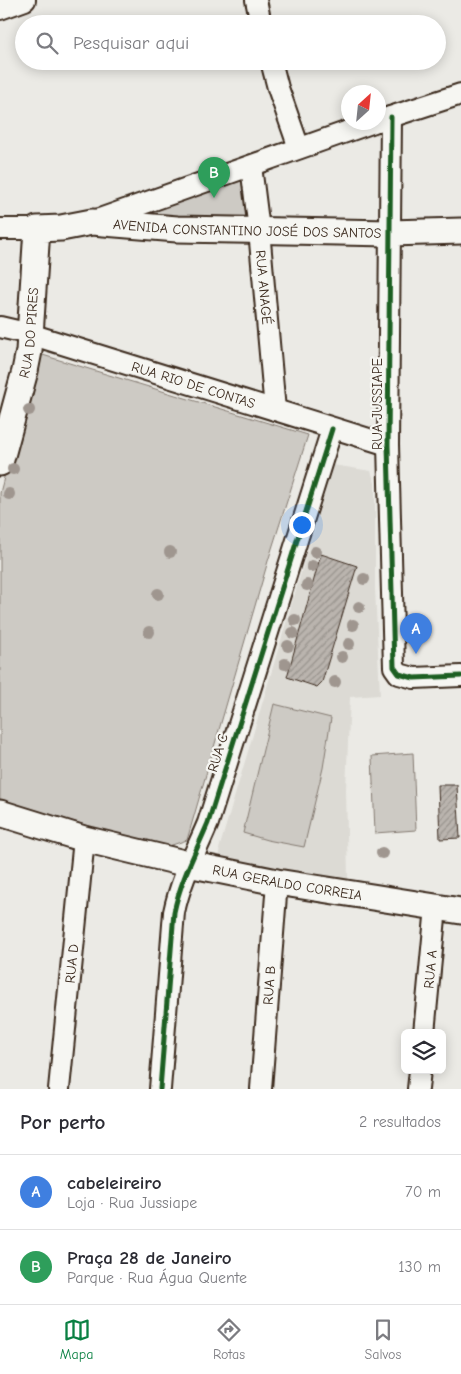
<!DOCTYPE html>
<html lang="pt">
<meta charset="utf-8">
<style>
:root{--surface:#fff;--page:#f7f7f7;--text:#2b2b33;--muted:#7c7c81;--line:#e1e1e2;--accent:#0b8043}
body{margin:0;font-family:"Comic Neue",sans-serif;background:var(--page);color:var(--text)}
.controls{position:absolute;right:15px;bottom:15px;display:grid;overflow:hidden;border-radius:8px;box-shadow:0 2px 12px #0003}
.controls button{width:45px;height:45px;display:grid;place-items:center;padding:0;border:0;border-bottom:1px solid var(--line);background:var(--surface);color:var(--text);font:25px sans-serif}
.compass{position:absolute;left:341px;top:85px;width:45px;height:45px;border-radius:50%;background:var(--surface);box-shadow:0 2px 12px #0003;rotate:27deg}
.you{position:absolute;left:301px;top:524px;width:18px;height:18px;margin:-12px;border:4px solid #fff;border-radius:50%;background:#1a73e8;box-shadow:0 0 0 8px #1a73e833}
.badge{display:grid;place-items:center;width:32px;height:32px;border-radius:50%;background:var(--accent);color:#fff;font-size:16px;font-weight:700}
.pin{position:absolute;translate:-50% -41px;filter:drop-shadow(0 1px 2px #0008)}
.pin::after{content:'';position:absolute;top:26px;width:18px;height:15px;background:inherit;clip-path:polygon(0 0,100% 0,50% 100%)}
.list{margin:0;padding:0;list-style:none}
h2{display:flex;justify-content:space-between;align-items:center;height:65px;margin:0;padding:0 20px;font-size:21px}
h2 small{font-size:16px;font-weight:400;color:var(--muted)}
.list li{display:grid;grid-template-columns:32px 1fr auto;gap:15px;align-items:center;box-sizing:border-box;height:75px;padding:0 20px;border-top:1px solid var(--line)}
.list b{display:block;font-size:19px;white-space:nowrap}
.list p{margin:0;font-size:16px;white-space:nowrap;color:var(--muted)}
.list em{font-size:16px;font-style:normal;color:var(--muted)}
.icon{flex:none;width:28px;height:28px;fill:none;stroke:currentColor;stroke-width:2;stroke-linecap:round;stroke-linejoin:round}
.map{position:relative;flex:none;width:461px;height:1089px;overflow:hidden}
.search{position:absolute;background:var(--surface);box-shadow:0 2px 12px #0003;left:15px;right:15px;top:15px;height:55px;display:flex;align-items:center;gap:12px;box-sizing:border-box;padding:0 18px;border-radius:28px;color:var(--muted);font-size:19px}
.sheet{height:215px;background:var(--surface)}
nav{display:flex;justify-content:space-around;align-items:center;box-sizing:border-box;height:70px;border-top:1px solid var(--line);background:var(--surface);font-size:14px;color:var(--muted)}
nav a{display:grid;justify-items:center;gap:2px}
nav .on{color:var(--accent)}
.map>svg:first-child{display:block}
.built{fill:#dcdad4}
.park{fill:#cdcac4;stroke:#847a71}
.building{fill:url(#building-hatch);stroke:#3b2a1e}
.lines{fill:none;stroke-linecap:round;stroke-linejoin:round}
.minor-casing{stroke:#3b2a1e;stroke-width:24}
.tertiary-casing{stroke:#3b2a1e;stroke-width:29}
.minor{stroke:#f6f6f2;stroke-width:20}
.tertiary{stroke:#f6f6f2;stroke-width:25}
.cycleway-casing{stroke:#f6f6f2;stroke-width:8}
.cycleway{stroke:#1b5e20;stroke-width:5}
.tree{fill:#9f968f}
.labels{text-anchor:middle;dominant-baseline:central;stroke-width:4.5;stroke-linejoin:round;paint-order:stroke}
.street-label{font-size:14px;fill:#3b2a1e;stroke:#f6f6f2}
</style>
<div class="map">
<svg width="461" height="1089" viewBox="0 0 461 1089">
<defs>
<pattern id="building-hatch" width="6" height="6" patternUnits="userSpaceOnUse" patternTransform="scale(1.25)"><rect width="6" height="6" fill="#bab4ae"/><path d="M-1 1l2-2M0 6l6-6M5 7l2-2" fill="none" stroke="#98938d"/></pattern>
</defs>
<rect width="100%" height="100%" fill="#ebeae5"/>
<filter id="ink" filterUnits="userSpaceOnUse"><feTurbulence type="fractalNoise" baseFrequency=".02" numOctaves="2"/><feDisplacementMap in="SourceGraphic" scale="10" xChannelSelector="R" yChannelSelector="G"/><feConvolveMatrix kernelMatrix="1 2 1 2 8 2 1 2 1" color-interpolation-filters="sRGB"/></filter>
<g filter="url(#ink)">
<path class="built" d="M333 465 371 471 375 483V588L380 695 350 697 346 789 348 879 221 859 219 849Z"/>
<path class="park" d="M241 177 248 222 140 217 165 205Z
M36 353 308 435 268 561 187 840 163 848 0 800V493Z
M274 704 331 718 323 768 304 847 267 840 243 833Z
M413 753 416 830 375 833 372 756Z"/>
<path class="building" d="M321 554 357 566 322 682 317 687 287 677Z
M438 785H457L460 838 440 839Z"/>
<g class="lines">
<defs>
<g id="minor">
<path d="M256 0 261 24"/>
<path d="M0 9 25 0"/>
<path d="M271 61 278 88 299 148"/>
<path d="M391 117 388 445 394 667 399 674 414 678 461 676"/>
<path d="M378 121 461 94"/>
<path id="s1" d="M251 166 259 230 275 410"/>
<path d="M94 221 374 122"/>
<path d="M0 229H37"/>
<path id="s2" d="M0 327 30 334 388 445"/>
<path id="s3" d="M424 1033 436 907"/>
<path id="s4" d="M59 1089 84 839"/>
<path d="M160 1089 174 912C181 879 195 854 208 823L332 429"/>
<path id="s5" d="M261 1089 277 882"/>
<path d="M418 1089 420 1070"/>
</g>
<g id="tertiary">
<path id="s6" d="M0 463 25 371 29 351 37 229 61 228 92 222 177 229 390 233 461 231"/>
<path id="s7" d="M0 813 84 839 188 864 277 882 461 911"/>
</g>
</defs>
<use href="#minor" class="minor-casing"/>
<use href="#tertiary" class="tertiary-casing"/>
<use href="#minor" class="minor"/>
<use href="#tertiary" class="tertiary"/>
<defs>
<path id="cycleway" d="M391 117 388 445 394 667 399 674 414 678 461 676
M160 1089 174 912C181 879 195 854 208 823L332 429"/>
</defs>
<use href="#cycleway" class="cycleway-casing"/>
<use href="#cycleway" class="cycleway"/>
</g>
<g class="tree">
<circle cx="29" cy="410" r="6"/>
<circle cx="13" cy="469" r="6"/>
<circle cx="9" cy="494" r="6"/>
<circle cx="170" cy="552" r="6"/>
<circle cx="315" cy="552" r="6"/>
<circle cx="312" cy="566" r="6"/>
<circle cx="364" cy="579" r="6"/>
<circle cx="307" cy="585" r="6"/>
<circle cx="158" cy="594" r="6"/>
<circle cx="359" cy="607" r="6"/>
<circle cx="295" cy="620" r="6"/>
<circle cx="353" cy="625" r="6"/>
<circle cx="149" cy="632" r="6"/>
<circle cx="293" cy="633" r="6"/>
<circle cx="349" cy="644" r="6"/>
<circle cx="288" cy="646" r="6"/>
<circle cx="342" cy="657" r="6"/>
<circle cx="285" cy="664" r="6"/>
<circle cx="335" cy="682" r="6"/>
<circle cx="382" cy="853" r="6"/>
</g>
</g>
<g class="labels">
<g class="street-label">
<text stroke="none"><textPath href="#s6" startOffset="449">AVENIDA CONSTANTINO JOSÉ DOS SANTOS</textPath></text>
<text stroke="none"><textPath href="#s1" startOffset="122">RUA ANAGÉ</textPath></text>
<text stroke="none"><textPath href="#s6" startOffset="134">RUA DO PIRES</textPath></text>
<text stroke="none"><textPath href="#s2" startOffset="202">RUA RIO DE CONTAS</textPath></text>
<text transform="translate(377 404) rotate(-90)">RUA JUSSIAPE</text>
<text transform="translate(218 753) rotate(-73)">RUA C</text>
<text stroke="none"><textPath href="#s7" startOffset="296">RUA GERALDO CORREIA</textPath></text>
<text stroke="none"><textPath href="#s4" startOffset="126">RUA D</textPath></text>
<text stroke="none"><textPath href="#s3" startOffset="64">RUA A</textPath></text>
<text stroke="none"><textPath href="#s5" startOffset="104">RUA B</textPath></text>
</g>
</g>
</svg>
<div class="controls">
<button><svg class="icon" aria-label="layers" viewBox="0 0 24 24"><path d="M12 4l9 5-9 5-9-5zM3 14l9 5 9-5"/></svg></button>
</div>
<svg class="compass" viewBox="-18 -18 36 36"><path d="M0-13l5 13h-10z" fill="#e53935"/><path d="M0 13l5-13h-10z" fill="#7c7c81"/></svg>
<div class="you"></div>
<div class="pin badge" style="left:416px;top:654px;background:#3f7fe0">A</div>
<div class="pin badge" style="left:214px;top:198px;background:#2e9e5b">B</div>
<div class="search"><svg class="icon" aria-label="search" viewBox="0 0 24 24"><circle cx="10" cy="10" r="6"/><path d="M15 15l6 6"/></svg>Pesquisar aqui</div>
</div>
<section class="sheet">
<h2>Por perto<small>2 resultados</small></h2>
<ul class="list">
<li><span class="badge" style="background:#3f7fe0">A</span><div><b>cabeleireiro</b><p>Loja · Rua Jussiape</p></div><em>70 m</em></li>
<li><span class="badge" style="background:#2e9e5b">B</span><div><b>Praça 28 de Janeiro</b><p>Parque · Rua Água Quente</p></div><em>130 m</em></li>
</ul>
</section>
<nav>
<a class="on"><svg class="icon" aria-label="map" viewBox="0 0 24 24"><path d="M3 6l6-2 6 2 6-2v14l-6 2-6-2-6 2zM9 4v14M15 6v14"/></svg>Mapa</a>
<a><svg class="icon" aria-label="directions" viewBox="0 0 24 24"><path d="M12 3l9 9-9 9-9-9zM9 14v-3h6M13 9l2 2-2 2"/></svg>Rotas</a>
<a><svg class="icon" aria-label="saved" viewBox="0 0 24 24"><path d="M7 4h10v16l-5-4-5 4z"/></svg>Salvos</a>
</nav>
